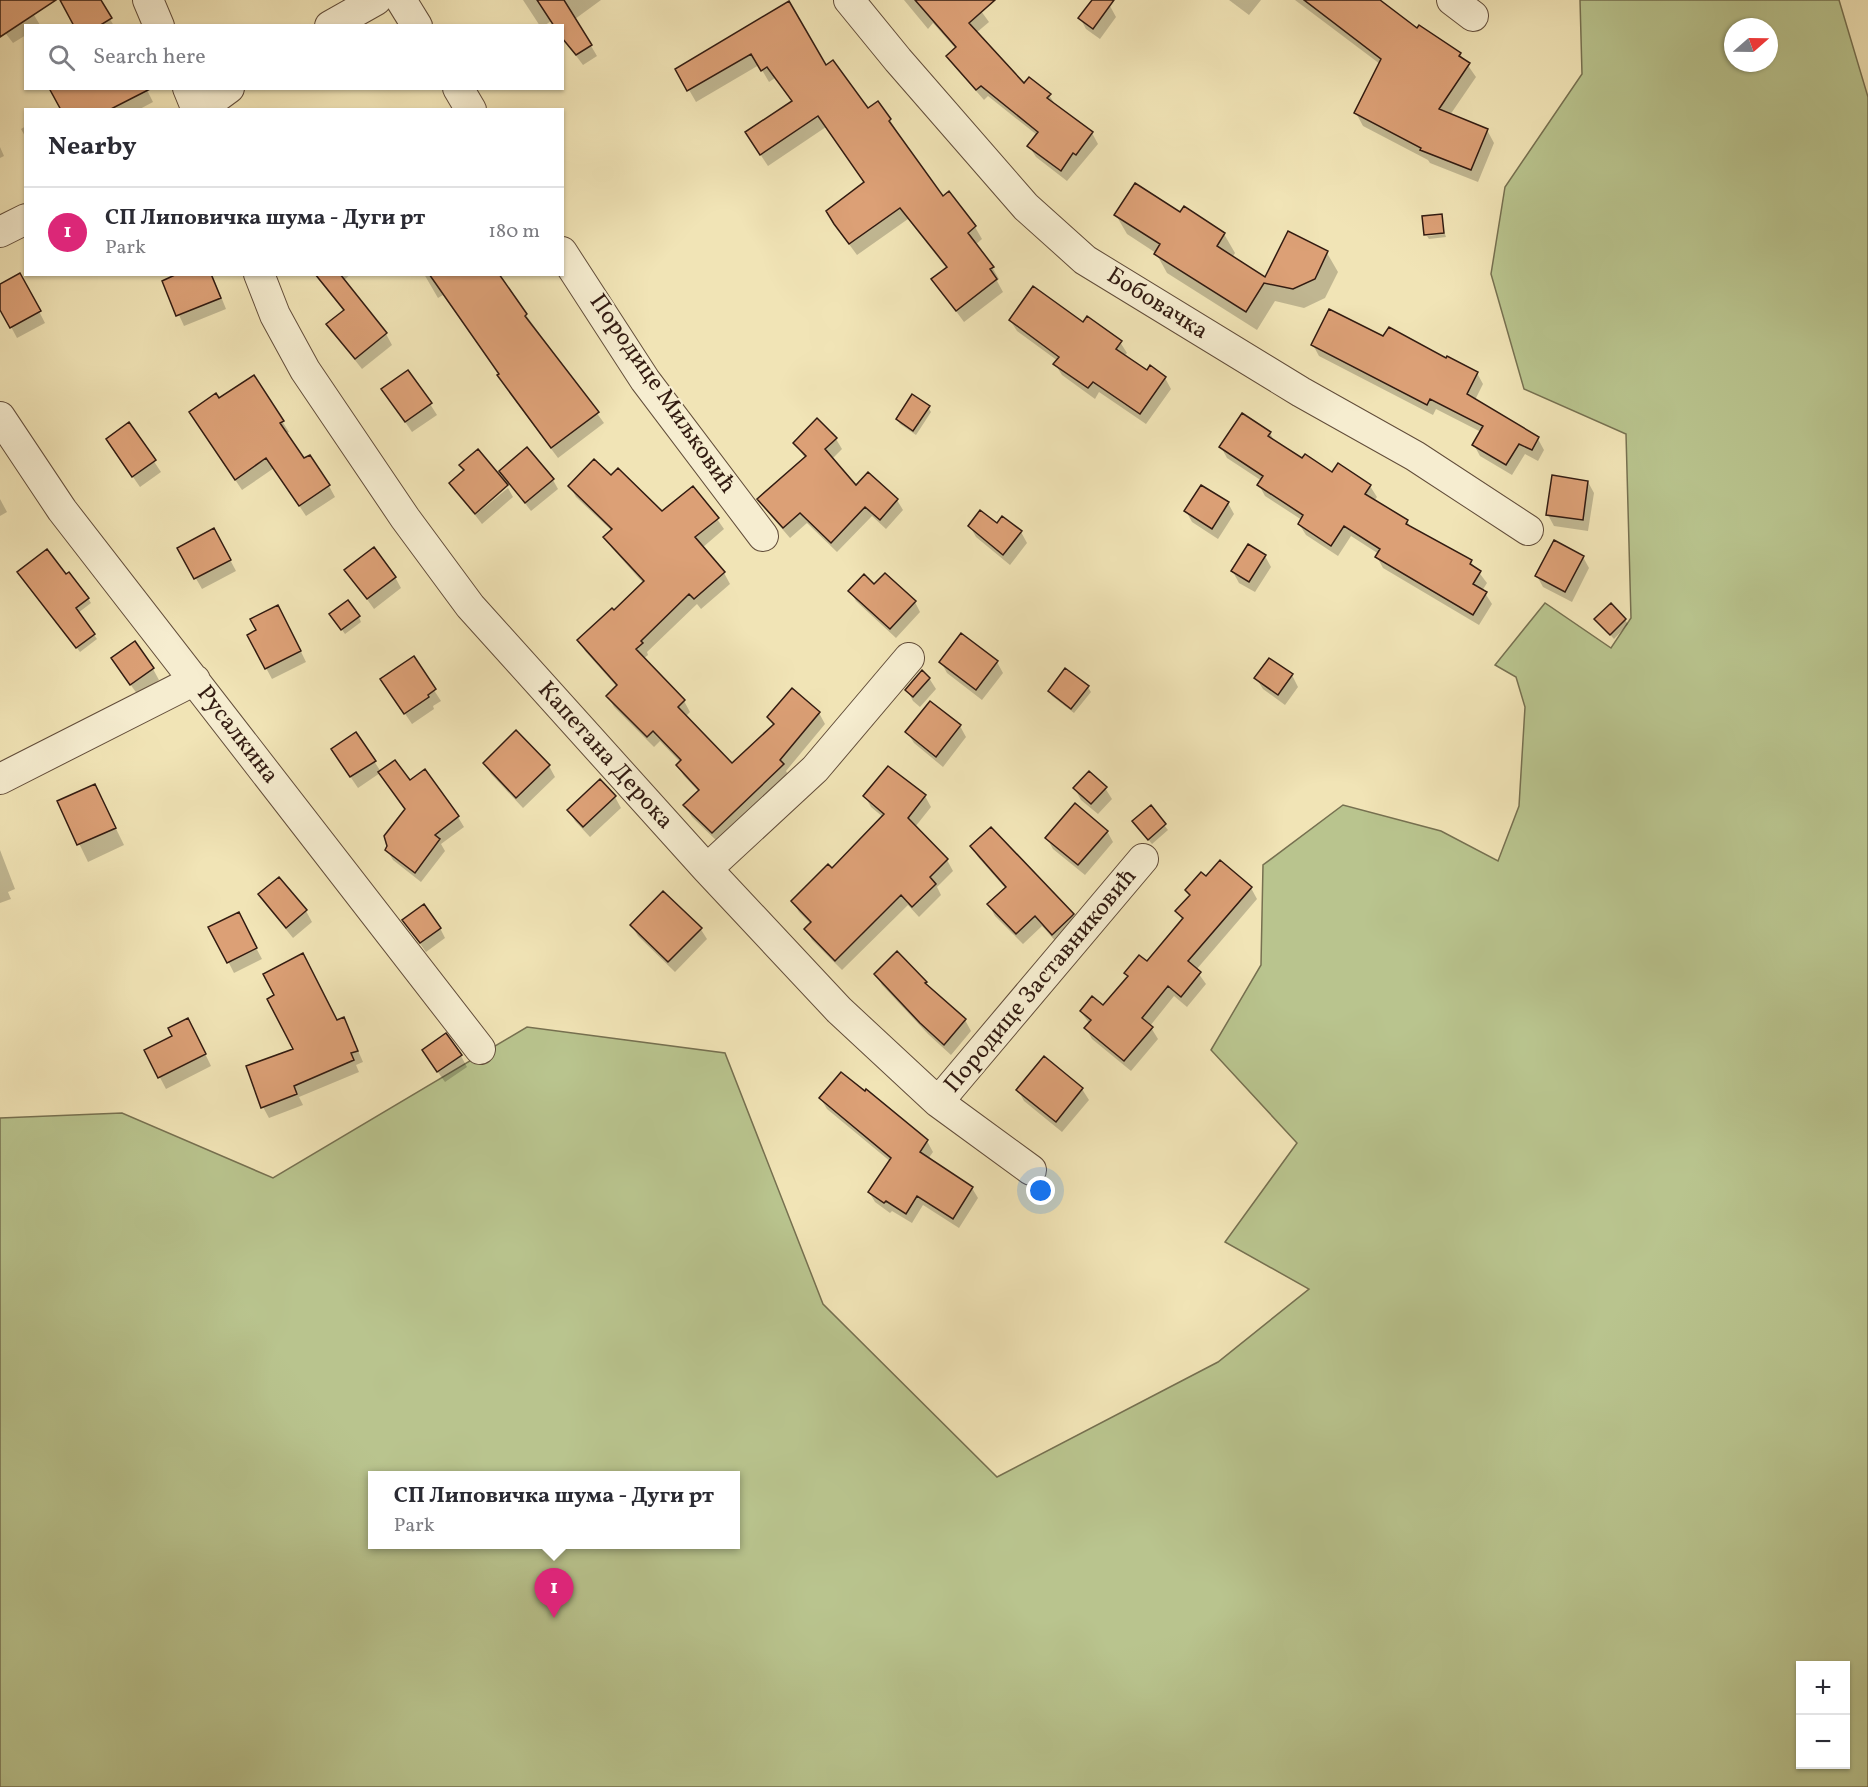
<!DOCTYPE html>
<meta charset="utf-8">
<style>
:root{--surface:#fff;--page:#f2f2f3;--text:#2b2b33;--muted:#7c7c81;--line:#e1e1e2;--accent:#db2777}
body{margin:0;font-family:Vollkorn,serif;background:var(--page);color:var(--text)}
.controls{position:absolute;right:18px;bottom:18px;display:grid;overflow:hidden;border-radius:0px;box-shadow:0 2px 4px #0004}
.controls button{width:54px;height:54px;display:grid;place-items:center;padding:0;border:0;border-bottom:2px solid var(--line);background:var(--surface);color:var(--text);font:30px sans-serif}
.compass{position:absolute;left:1724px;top:18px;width:54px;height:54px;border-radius:50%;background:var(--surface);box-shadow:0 2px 4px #0004;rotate:70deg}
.you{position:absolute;left:1041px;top:1191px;width:21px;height:21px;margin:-15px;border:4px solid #fff;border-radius:50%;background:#1a73e8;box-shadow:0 0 0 9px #1a73e833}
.badge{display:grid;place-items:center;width:39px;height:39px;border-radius:50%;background:var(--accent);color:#fff;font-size:20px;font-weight:700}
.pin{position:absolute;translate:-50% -50px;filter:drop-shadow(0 2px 3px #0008)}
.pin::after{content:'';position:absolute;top:32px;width:21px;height:18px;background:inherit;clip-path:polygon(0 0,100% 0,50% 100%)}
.popup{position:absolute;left:368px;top:1471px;width:372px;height:78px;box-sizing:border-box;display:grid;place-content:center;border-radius:0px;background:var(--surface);filter:drop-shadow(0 2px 4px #0005);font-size:20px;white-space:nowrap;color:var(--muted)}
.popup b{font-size:22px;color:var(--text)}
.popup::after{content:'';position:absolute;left:50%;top:100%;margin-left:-12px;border:12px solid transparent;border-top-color:var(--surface)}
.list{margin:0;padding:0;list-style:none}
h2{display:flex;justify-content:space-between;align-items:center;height:78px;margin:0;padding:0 24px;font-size:26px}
h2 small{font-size:20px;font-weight:400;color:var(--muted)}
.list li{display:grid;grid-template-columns:39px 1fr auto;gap:18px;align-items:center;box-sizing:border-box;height:90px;padding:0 24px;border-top:2px solid var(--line)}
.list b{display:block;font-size:22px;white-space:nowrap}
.list p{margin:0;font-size:20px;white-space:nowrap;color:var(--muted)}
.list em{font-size:20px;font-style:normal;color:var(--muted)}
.icon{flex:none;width:33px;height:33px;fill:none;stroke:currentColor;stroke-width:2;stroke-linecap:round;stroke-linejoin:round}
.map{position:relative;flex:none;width:1868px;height:1787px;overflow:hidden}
.search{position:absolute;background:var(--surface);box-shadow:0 2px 4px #0004;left:24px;top:24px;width:540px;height:66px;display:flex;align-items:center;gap:15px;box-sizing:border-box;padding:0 21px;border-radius:0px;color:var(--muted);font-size:22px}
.panel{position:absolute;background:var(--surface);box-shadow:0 2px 4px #0004;left:24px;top:108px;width:540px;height:168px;border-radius:0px}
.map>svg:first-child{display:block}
.green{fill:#b9c48e;stroke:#767050;stroke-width:1.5;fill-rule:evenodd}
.shadow{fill:#0003}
.building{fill:#dca076;stroke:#321b11;stroke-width:1.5}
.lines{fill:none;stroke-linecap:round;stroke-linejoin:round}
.minor-casing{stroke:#624d3a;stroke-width:32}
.minor{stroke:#f6edd0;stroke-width:30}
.labels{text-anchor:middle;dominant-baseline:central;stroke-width:4.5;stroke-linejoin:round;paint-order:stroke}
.street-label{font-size:24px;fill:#321b11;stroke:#f6edd0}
</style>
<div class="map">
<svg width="1868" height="1787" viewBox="0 0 1868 1787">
<rect width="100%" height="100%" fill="#f1e4b6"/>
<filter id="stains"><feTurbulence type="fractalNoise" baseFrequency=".00333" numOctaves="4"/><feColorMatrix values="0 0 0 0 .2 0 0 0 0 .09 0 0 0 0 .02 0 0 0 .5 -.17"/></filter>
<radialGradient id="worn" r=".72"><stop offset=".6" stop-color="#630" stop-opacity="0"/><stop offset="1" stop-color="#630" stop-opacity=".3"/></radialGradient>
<path class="green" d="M1580 0H1839L1868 97V1787H0V1118L122 1113 273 1178 527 1027 725 1053 823 1304 997 1477 1218 1362 1309 1289 1225 1242 1297 1143 1211 1050 1261 965 1263 865 1343 805 1441 831 1498 861 1519 806 1525 707 1516 677 1495 665 1545 603 1611 648 1631 618 1626 434 1524 389 1491 274 1505 187 1582 74ZM1733 27H1769V63H1733ZM372 1476H736V1544H372ZM1800 1666H1846V1764H1800Z"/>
<path class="shadow" d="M0 0H25L40 25 26 26V35L13 43 0 26Z
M72 0H99L114 26H76Z
M523 0H601L575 19 597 56 583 65 562 37V26L551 21 544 26H540Z
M904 0H973L989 22 976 33 1024 85 1049 95 1056 106 1092 133 1098 144 1067 181 1036 157 1029 146 1037 135 988 96 984 100 955 67 948 56 956 49 933 23 928 29Z
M1093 0H1101L1110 6 1116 17 1100 39 1086 29 1080 18Z
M1229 0H1261L1249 15Z
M1295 0H1378L1417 30 1460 54 1476 77 1450 115 1487 130 1494 143 1478 182 1430 163 1428 160 1363 126 1356 113 1380 64Z
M788 3 826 67 868 110 878 103 890 120 897 132 896 133 942 198 948 193 975 227 982 239 975 245 992 267 999 279 997 281 1003 292 964 322 933 280 947 269 908 219 857 255 834 224 865 183 826 127 768 166 754 145 793 103 775 78 769 82 759 65 696 102 677 69Z
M146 88 153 102 138 110H62Z
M26 126V138L21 129Z
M0 147 4 156 0 158Z
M1116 215 1224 234 1235 253 1232 258 1266 279 1288 233 1327 253 1338 272 1325 298 1304 308 1275 301 1257 330 1167 273 1156 253 1127 234Z
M1445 234 1446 237 1429 239 1427 236Z
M181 274H212L226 309 184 326 164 282Z
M314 274H351L343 281 386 334 392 345 362 369 335 335 328 324 344 311Z
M424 274H472L526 315 604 423 558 458 505 387 500 375 443 295 438 298Z
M0 286H26L45 323 17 338 0 306Z
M1010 320 1084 324 1120 342 1127 353 1124 356 1147 372 1165 378 1171 389 1146 424 1099 392 1095 399 1062 375 1055 364 1058 361 1017 331Z
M1384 338 1477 373 1483 384 1475 400 1538 439 1544 450 1538 461 1525 454 1512 475 1480 456 1474 445 1481 432 1436 409 1433 415 1319 356 1313 345Z
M219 400 282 421 289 432 285 434 304 460 329 486 335 497 306 516 274 468 242 490 197 423Z
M390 400 430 404 437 415 412 432Z
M928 407 931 412 916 435 900 424 897 419Z
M129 424 161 472 140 487 114 450Z
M1270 433 1275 442 1303 460 1332 474 1338 465 1370 486 1377 497 1374 501 1407 521 1412 529 1471 562 1487 583 1482 591 1485 593 1492 604 1479 625 1383 568 1377 557 1379 554 1351 536 1338 556 1306 535 1299 524 1302 520 1265 496 1259 485 1262 481 1227 458 1221 447Z
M836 439 842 449 832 459 856 487 897 500 903 510 886 529 872 516 837 552 807 523 790 538 765 509 759 499 805 458 795 443Z
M461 466 506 485 473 513 451 483 464 472Z
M500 471 553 480 558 489 531 511Z
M611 477 662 513 717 519 724 529 702 548 724 573 730 584 701 609 697 604 647 652 648 655 643 659 684 701 690 712 685 717 732 765 774 726 768 717 792 690 819 713 825 724 786 771 789 776 719 843 692 817 685 806 699 792 684 776 677 765 680 762 660 741 654 747 614 707 608 696 617 687 585 651 579 640 614 612 644 584 612 548 605 537 612 531 576 497 570 486Z
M1588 482 1594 493 1588 531 1554 526 1548 515Z
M508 488 513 497 482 524 475 515Z
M0 499 7 512 0 516Z
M1228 503 1234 514 1218 539 1192 522 1186 511Z
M997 525 1021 532 1027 543 1010 565 976 537 970 526Z
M220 541 236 571 202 589 179 549Z
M1265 556 1271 567 1255 592 1239 583 1233 572Z
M1583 557 1589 568 1572 602 1543 587 1537 576Z
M346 570 395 577 401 588 374 609Z
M22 577 88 598 91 603 78 613 97 639 80 652Z
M874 586 915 602 920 612 896 638 856 601 850 591Z
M284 617 306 662 272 679 266 668Z
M359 617 361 622 345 634 334 619Z
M1596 619 1625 620 1628 624 1614 639Z
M413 658 441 701 433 706 434 709 412 724 389 690Z
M941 662H997L1003 673 982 700 947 673Z
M119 669H153L159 680 138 695Z
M1292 675 1298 687 1285 705 1263 689 1256 678Z
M929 678 936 689 920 707 913 701 907 690Z
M1088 687 1091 692 1074 713 1052 696 1049 691Z
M930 703 960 726 966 737 943 767 914 743 907 732Z
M339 760 374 761 381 772 409 783 458 817 464 827 441 844 445 851 421 882 393 860 387 850 406 810 380 773 358 788Z
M485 763 549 766 555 777 523 808 491 774Z
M95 786 124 845 88 862 59 802Z
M1105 788 1112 799 1098 814 1081 800 1075 789Z
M865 796H925L931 807 915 827 947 860 953 871 937 887 941 895 919 917 908 905 842 970 812 940 806 929 811 924 799 912 793 901 832 870 883 817 871 807Z
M615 797 621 808 590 837 575 821 569 810Z
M1150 808 1168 830 1152 844 1137 826Z
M1107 831 1113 842 1085 875 1053 849 1047 838Z
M972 847 1073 915 1079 926 1059 945 1042 926 1023 944 995 916 989 905 1006 889 978 857Z
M0 850 15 889 8 892 11 899 0 903Z
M1220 862 1251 888 1257 899 1196 970 1206 984 1187 1007 1174 996 1150 1026 1158 1039 1131 1071 1092 1039 1086 1028 1090 1024 1081 1012 1103 1007 1128 978 1126 973 1147 963 1183 921 1177 912 1190 897 1186 891 1206 878Z
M279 879 306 911 312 922 293 938 266 905 260 895Z
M404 921 440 928 445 938 426 952Z
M244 925 262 959 234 973 211 928Z
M632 926 700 928 707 939 675 972 638 936Z
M876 974 926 983 929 988 965 1020 971 1031 951 1055 928 1034 882 985Z
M337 1022 349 1030 363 1062 356 1065 359 1072 299 1097 303 1105 269 1118 263 1107 295 1050Z
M194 1031 211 1066 166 1089 146 1051Z
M461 1056 467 1067 445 1082 430 1061Z
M1044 1058 1082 1089 1089 1100 1062 1132 1024 1101 1018 1090Z
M866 1091 927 1141 933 1152 928 1159 972 1188 978 1198 959 1228 923 1205 912 1223 892 1211 890 1213 875 1202 869 1192 891 1162 827 1109 821 1099 865 1093Z"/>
<path class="building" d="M0 0H56L0 37Z
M60 0H101L112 18 99 26H74Z
M537 0H564L592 45 576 55 562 38V26H554Z
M915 0H995L969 23 1024 83 1029 77 1051 94 1047 98 1093 132 1076 155 1073 153 1061 171 1027 146 1038 132 981 86 976 90 946 56 956 47Z
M1092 0H1114L1093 29 1078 18Z
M1304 0H1380L1417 28 1419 25 1461 53 1459 56 1470 63 1439 109 1488 129 1471 170 1420 150 1421 148 1354 113 1381 59Z
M789 1 826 65 833 60 868 108 878 101 891 119 889 121 943 196 949 191 976 226 968 233 994 267 990 269 997 279 956 311 931 279 947 267 900 208 849 244 834 224 826 211 864 182 818 116 760 155 745 132 792 101 767 67 761 71 751 54 687 91 675 69Z
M49 88H152L109 110H61Z
M1135 183 1180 212 1184 206 1225 233 1217 246 1265 277 1288 231 1328 251 1315 279 1293 289 1264 283 1246 312 1154 254 1160 244 1114 215Z
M1442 214 1444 233 1424 235 1422 216Z
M20 273 41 311 10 328 0 310V284Z
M177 274H211L221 298 176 316 162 281Z
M315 274H340L387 333 355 359 326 324 344 310Z
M429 274H499L527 314 525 316 599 412 551 448 497 375 499 374Z
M1033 286 1083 322 1087 316 1122 341 1116 349 1147 370 1150 365 1166 377 1140 414 1093 382 1088 388 1053 364 1059 357 1009 320Z
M1329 309 1383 336 1389 327 1446 358 1447 356 1478 372 1467 394 1539 437 1532 450 1519 444 1506 465 1472 445 1483 426 1430 399 1427 405 1311 345Z
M408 370 432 403 405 422 381 389Z
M254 375 284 421 280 423 304 458 310 455 330 485 299 506 266 458 235 480 189 412 216 393 219 398Z
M912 394 930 406 913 431 896 419Z
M1242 413 1271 432 1268 436 1302 458 1305 454 1332 472 1338 463 1371 485 1365 494 1408 520 1406 524 1472 560 1470 564 1481 571 1473 584 1487 592 1473 615 1375 557 1380 549 1344 526 1331 546 1298 524 1303 515 1257 485 1263 476 1219 447Z
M817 418 837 438 825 449 856 485 868 472 898 499 880 520 865 507 831 543 800 513 783 528 757 499 806 456 793 443Z
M129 422 156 460 132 477 106 439Z
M527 447 554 479 525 503 499 471Z
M478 449 508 485 475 514 449 483 464 470 459 465Z
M594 459 611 475 618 468 662 511 693 486 719 518 695 537 725 572 694 599 689 594 641 641 643 643 636 649 685 700 678 707 732 763 774 724 767 717 792 688 820 712 780 760 784 764 712 833 683 805 699 790 676 765 681 760 653 731 647 737 606 696 617 685 577 640 612 608 614 610 644 581 603 537 612 529 568 486Z
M1552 475 1588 481 1583 520 1546 515Z
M1201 485 1229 502 1212 529 1184 511Z
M980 510 997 523 1002 516 1022 531 1003 555 968 526Z
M214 528 231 560 194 579 177 548Z
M1554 540 1584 556 1565 592 1535 576Z
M1248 544 1266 555 1249 582 1231 571Z
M374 547 396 577 367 599 344 570Z
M47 549 66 574 69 572 89 598 76 608 95 634 76 648 17 572Z
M885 573 916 601 890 629 848 591 864 574 874 584Z
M348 600 360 616 341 630 329 614Z
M1611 603 1626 619 1610 635 1594 619Z
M278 605 301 651 265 669 247 635 256 630 250 619Z
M961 633 998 661 976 690 939 662Z
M135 641 154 668 130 685 111 658Z
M414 656 436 689 428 695 429 697 404 714 380 679Z
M1269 658 1293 674 1278 695 1254 678Z
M1065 668 1089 686 1071 709 1048 691Z
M922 670 930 678 913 697 905 690Z
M930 701 961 725 936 757 905 732Z
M516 730 550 765 516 798 483 763Z
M356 732 376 761 350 777 331 749Z
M395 760 410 780 425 769 459 816 435 835 440 839 415 873 385 850 387 846 384 836 405 809 378 772Z
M888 766 926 795 908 818 948 859 930 877 936 884 912 907 901 895 835 961 804 929 811 922 791 901 828 864 832 868 884 814 863 796Z
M1089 771 1107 787 1091 804 1073 788Z
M600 779 616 796 583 827 567 810Z
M95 784 116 828 77 845 57 801Z
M1075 803 1108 831 1078 865 1045 838Z
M1151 805 1166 824 1148 840 1132 821Z
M991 827 1074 914 1052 935 1035 916 1016 934 987 904 1006 887 970 846Z
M1220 860 1252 887 1188 961 1201 972 1181 997 1168 986 1142 1018 1153 1027 1124 1061 1084 1028 1091 1020 1080 1011 1092 996 1103 1005 1128 976 1124 973 1139 955 1147 961 1183 918 1175 911 1190 895 1185 890 1201 872 1206 876Z
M279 877 307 910 286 928 258 894Z
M663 891 702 928 668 962 630 925Z
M424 904 441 928 420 943 402 920Z
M239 912 257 948 227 963 208 927Z
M897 951 927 982 925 983 966 1019 944 1045 920 1023 874 974Z
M303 953 337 1020 344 1017 358 1051 351 1053 354 1060 294 1086 297 1094 261 1108 246 1066 293 1049 267 999 274 995 263 974Z
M188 1018 206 1054 158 1078 144 1050 172 1036 168 1028Z
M446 1033 462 1055 437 1072 422 1050Z
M1044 1056 1083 1088 1056 1122 1016 1090Z
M841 1072 865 1091 866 1089 928 1140 920 1152 973 1187 953 1219 917 1196 906 1214 886 1201 884 1203 868 1192 891 1158 819 1098Z"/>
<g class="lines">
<defs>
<path id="minor" d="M148 0 159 26
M401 0 417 26
M849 0 898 60 1026 207 1085 260 1301 392 1415 456 1528 530
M1452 0 1473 16
M330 26 376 0
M188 88 197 110
M458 88 471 110
M206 110 214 99 229 88
M0 232 26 219
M562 252 645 380 763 536
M259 274 275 315 305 370 405 518 470 606 707 869 839 1010 938 1102 1031 1170
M0 417 62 510 480 1049
M0 779 195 680
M707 869 815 769 909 658
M938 1102 1143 859"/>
</defs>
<use href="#minor" class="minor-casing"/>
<use href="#minor" class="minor"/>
</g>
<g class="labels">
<g class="street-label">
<text transform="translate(1157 304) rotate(32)">Бобовачка</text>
<text transform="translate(662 394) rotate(55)">Породице Миљковић</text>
<text transform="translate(237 735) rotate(52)">Русалкина</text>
<text transform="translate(605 756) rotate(48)">Капетана Дерока</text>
<text transform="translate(1041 981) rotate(-50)">Породице Заставниковић</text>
</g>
</g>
<rect width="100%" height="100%" filter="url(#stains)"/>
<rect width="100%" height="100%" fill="url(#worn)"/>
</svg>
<div class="controls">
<button>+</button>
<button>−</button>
</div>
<svg class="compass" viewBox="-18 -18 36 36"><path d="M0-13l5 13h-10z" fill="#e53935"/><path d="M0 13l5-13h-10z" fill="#7c7c81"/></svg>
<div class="you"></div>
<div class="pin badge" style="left:554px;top:1618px">1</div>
<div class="popup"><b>СП Липовичка шума - Дуги рт</b>Park</div>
<div class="search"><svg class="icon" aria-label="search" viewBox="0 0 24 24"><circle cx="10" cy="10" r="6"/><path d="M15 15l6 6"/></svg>Search here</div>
<section class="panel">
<h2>Nearby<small></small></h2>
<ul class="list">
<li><span class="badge">1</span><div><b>СП Липовичка шума - Дуги рт</b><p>Park</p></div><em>180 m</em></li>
</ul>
</section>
</div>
